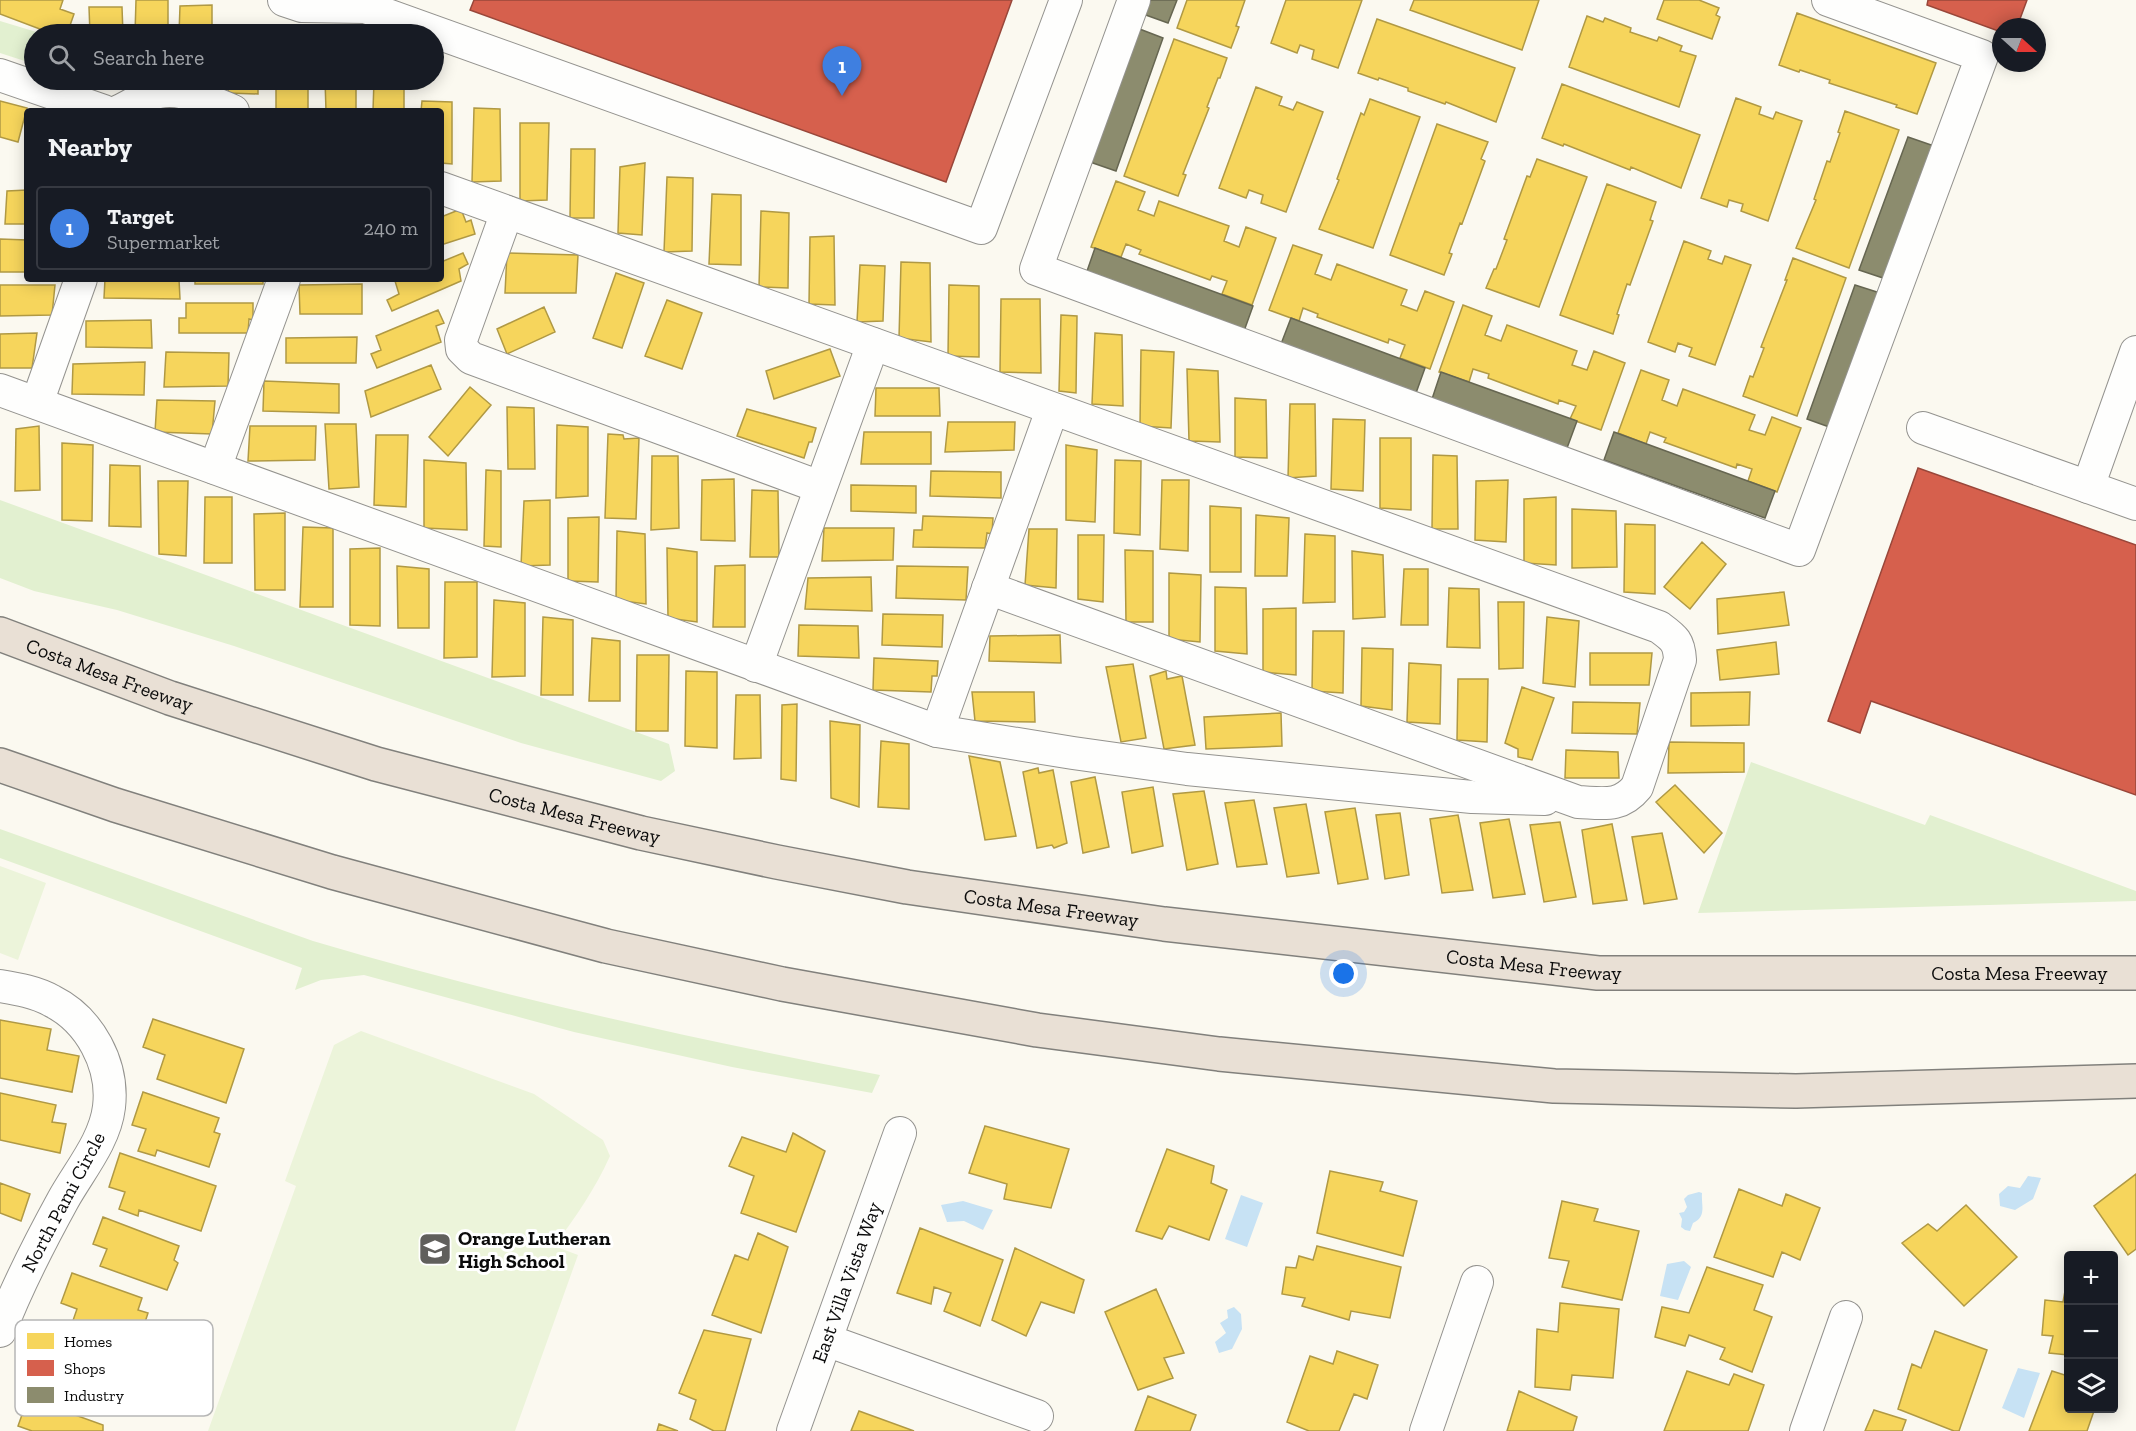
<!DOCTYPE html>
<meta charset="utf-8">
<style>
:root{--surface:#171b24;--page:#20242c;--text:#f1f3f6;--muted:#9ea1a6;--line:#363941;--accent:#0f766e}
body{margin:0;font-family:"Zilla Slab",serif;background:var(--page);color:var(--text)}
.controls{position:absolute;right:18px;bottom:18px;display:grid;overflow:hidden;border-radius:6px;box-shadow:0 3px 15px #0003}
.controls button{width:54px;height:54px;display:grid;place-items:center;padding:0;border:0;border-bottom:2px solid var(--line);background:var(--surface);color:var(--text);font:30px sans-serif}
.compass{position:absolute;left:1992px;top:18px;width:54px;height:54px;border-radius:50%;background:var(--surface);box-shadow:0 3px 15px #0003;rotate:111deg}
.you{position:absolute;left:1344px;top:974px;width:21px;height:21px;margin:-15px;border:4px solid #fff;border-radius:50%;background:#1a73e8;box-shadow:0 0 0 9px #1a73e833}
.badge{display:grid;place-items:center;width:39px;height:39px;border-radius:50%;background:var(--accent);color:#fff;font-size:20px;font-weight:700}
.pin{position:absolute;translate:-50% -50px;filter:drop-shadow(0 2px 3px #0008)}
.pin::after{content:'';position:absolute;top:32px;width:21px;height:18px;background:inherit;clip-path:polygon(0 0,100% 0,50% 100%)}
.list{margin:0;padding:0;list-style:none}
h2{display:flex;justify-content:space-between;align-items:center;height:78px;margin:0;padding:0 24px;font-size:26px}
h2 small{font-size:20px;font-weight:400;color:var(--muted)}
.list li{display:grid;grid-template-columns:39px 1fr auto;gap:18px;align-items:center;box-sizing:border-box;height:84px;margin:0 12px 12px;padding:0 12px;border:2px solid var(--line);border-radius:6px}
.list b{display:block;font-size:22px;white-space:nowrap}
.list p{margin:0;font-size:20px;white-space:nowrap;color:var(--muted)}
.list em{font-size:20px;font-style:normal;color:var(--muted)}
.icon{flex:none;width:33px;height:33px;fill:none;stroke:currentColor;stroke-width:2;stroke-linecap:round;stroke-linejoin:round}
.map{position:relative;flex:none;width:2136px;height:1431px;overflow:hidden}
.search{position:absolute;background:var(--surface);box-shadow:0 3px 15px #0003;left:24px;top:24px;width:420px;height:66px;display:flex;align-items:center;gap:15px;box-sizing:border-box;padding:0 21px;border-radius:33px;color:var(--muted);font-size:22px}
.panel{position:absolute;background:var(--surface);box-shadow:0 3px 15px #0003;left:24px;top:108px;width:420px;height:174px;border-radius:6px}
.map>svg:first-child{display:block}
.green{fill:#e2f0d0}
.pitch{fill:#ecf4da}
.water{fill:#c7e2f4}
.homes{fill:#f6d55c;stroke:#b09944;stroke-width:1.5}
.shops{fill:#d6604d;stroke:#99473a;stroke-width:1.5}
.industry{fill:#8c8c6e;stroke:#666651;stroke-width:1.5}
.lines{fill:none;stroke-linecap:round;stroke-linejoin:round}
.minor-casing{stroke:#94938f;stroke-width:34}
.highway-casing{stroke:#81807c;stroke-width:36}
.minor{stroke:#fefefd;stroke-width:32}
.highway{stroke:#e9e0d5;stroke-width:33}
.labels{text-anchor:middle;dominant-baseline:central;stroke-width:6;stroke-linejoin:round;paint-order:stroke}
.street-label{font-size:20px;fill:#0c0c0c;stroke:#fff}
.poi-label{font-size:20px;font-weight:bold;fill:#0c0c0c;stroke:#fff;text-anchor:start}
.key{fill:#fff;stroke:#b6b6b6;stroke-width:1.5}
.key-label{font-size:16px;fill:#0c0c0c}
</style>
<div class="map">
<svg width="2136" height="1431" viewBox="0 0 2136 1431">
<rect width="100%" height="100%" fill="#fbf9f0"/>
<path class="green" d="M0 21 43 34H34V64L0 53Z
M0 500 669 744 675 771 661 781 521 743 234 646 117 610 34 591 0 578Z
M1751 762 1925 825 1930 815 2136 891V901L1698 913Z
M0 829 313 941C499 996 689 1038 880 1075L872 1093 732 1067 574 1032 364 975 321 980 295 990 302 968 0 858Z"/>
<path class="pitch" d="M0 866 46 883 18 960 0 953Z
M361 1031 534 1094 603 1140 610 1156C595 1189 576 1217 554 1246L578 1255 515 1431H208L296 1186 285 1181 334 1045Z"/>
<path class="water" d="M2028 1176 2041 1178 2033 1199 2015 1210 2000 1206 1999 1194 2008 1186 2020 1188Z
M1699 1192 1702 1193C1701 1205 1707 1217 1693 1223L1690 1231 1685 1230 1681 1227 1682 1219 1679 1213 1684 1212 1687 1207 1684 1199 1688 1195Z
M1241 1195 1263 1203 1247 1247 1225 1239Z
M963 1201 993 1210 983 1230 964 1221 947 1222 941 1205Z
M1684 1261 1691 1267 1678 1300 1660 1296 1667 1264Z
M1234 1307 1241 1314 1242 1329 1232 1349 1219 1353 1215 1342 1226 1333 1220 1323 1228 1318 1227 1310Z
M2018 1368 2040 1373 2024 1418 2002 1408Z"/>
<path class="homes" d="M0 0H63L60 9 74 14 67 34H53L0 14Z
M136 0H168V34H135Z
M1187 0H1245L1236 26 1239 27 1231 48 1177 28Z
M1286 0H1362L1338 68 1312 59 1314 50 1300 45 1297 53 1271 43Z
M1414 0H1539L1522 50 1410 10Z
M1664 0H1699L1719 8 1716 15 1720 17 1712 39 1657 19Z
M212 5V34H179L180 6Z
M89 7H122L123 34H90Z
M1797 13 1936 63 1917 114 1896 107 1897 105 1829 83 1830 80 1800 70 1799 72 1779 65Z
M1587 16 1603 22 1605 18 1631 28 1630 32 1657 41 1659 37 1682 46 1680 51 1696 56 1679 107 1569 67Z
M1377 19 1515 68 1496 122 1446 102 1445 104 1408 91V88L1379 78 1378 80 1358 73Z
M231 31 259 33V34H231Z
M1174 39 1227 58 1220 78H1218L1207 107 1209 108 1183 174 1186 175 1178 196 1124 176Z
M229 80H258V94L228 93Z
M276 80H308V111H276Z
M325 80H356V111H326Z
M374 80H404V111H373Z
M1562 84 1700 135 1681 188 1631 167 1630 170 1564 144 1563 146 1542 138Z
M1256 87 1282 97 1279 105 1293 110 1297 102 1323 112 1286 212 1261 203 1263 195 1249 190 1246 198 1219 188Z
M1736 98 1761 107 1759 114 1773 119 1776 112 1802 121 1768 221 1741 211 1743 204 1729 200 1727 207 1701 198Z
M1370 99 1420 117 1373 248 1319 229 1339 180 1337 179 1361 113 1364 115Z
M0 101 27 108 18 142 0 137Z
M422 101 452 102V164L441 163V111H421Z
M474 108 500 109 501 181 472 182Z
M1845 111 1899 130 1849 268 1796 248 1816 200 1814 199 1827 161 1830 162 1840 133 1838 132Z
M520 123H549L547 200 520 201Z
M1437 124 1488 142 1481 159 1485 161 1462 224 1460 223 1449 253 1452 254 1444 275 1390 255Z
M571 149H595L594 218H570Z
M1537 159 1587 177 1539 307 1486 288 1494 269H1496L1507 240 1504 239 1527 176 1530 177Z
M645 163 642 235 618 233 620 167Z
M667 177 693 178 692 251 664 252Z
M1116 181 1145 192 1138 210 1154 216 1159 201 1229 226 1224 241 1239 247 1246 227 1276 238 1252 305 1222 294 1227 281 1212 276 1210 280 1139 254 1141 250 1126 244 1121 257 1091 247Z
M1607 184 1656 202 1650 220 1653 221 1630 285 1627 284 1617 314 1619 315 1613 334 1560 315Z
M27 190V224H5L7 191Z
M712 194 741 195V265L709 264Z
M461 209 466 222 471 220 475 234 441 245V217Z
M761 211 789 213 788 288 759 287Z
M834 236 835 305 809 304 810 237Z
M0 239 27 240V272H0Z
M1684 241 1711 251 1708 259 1722 264 1725 256 1751 265 1715 365 1689 356 1692 348 1678 343 1675 352 1648 342Z
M1293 245 1322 255 1315 274 1331 280 1337 264 1407 290 1401 305 1417 311 1425 291 1454 302 1430 369 1400 358 1405 345 1389 339 1388 343 1317 317 1318 314 1303 308 1299 321 1269 310Z
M463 253 468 264 459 269 461 281 392 311 387 300 399 294 395 281 400 279H441V262Z
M507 253 578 255 576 293H505Z
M1793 258 1846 278 1797 416 1743 396 1750 376 1753 377 1764 348 1761 347 1787 280H1785Z
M901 262 930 263 931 342 899 338Z
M860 265 885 266 883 321 857 322Z
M616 273 644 283 622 348 593 338Z
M105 279H179L180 299 104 298Z
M195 279H263V284H195Z
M362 284V314H300L299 285Z
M0 285H55L52 315 0 316Z
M949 285 979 286V357L948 356Z
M1001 299H1040L1041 373 1000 372Z
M667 300 702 313 682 369 645 356Z
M186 303H253V320L249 319 248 333H179V318H186Z
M1463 305 1492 316 1485 335 1501 341 1507 325 1577 351 1572 365 1587 370 1594 351 1625 363 1601 430 1570 419 1576 406 1559 400 1558 404 1488 378 1489 374 1473 369 1469 382 1439 372Z
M544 307 555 332 507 354 497 329Z
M438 310 444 323 436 326 441 342 377 368 371 354 381 350 376 336Z
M1061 315 1077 316 1076 393 1059 391Z
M151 320 152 348 86 347V321Z
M37 333 32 368H0V334Z
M1095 333 1122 335 1123 406 1092 404Z
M357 337 356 363H286V338Z
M830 349 840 376 774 399 766 371Z
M1141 350 1174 352 1171 428 1140 426Z
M166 352 229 353 228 386 164 387Z
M145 362 144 395 72 394 73 364Z
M431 365 441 389 371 417 365 391Z
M1187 369 1218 371 1220 442 1189 441Z
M1641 370 1669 380 1662 400 1677 406 1683 389 1755 415 1749 430 1765 435 1772 417 1801 428 1777 492 1748 481 1752 469 1737 464 1736 468 1664 442 1666 438 1650 432 1646 444 1618 433Z
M264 381 339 384V413L263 411Z
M470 387 491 405 448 456 429 437Z
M876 388H939L940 416H875Z
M1235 398 1266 400 1267 458 1235 457Z
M157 400 215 401 212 434 155 432Z
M1290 404H1315L1316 476 1288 478Z
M507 407 534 408 535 469H508Z
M747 409 816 428 812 442H809L804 458 737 436Z
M1333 419 1365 420 1363 491 1331 489Z
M948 422H1015L1014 450 945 452Z
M325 424H356L359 487 329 489Z
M557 425 588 427V496L556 498Z
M39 426 40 490 15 491 16 429Z
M250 426H316L315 460 248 461Z
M864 432H931V464H861Z
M608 434 623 435 624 439 639 438 636 519 605 518Z
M376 435H408L406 507 374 505Z
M1380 438H1411V510L1380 508Z
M62 443 93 445 92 521 62 520Z
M1066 445 1097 450 1095 522 1066 520Z
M1433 455 1457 456 1458 529H1432Z
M652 456H678L679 528 651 530Z
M424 460 466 463 467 530 424 528Z
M1115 460 1141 461 1140 535 1114 533Z
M110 465 140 466 141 527 109 526Z
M486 470 501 471V547L484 546Z
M931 471 1001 472V498L930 496Z
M734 479 735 541 701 540 702 480Z
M1162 480H1189L1188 551 1160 549Z
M1508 480 1506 542 1475 540 1476 481Z
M158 481H188L186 556 159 554Z
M851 485 916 486V513L851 511Z
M752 490 778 491 779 557H750Z
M205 497H232V563H204Z
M1556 497V565L1524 563V499Z
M550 500V565L521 566 524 501Z
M1210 506 1241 508V572H1210Z
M1572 509 1616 511 1617 567 1572 568Z
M285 513V590H255L254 514Z
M1256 515 1289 518 1287 576H1255Z
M923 516 993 518 992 534 987 533 985 548 913 547 914 530H922Z
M599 517 598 582 568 581V518Z
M1625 524 1655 525V594L1624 592Z
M303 527 333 528V607H300Z
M824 528H894L893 560 822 561Z
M1029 529H1057L1056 588 1025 585Z
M617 531 645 534 646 604 616 600Z
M1305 534 1335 536V602L1303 603Z
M1078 535H1104L1103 602 1078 599Z
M1702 542 1726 564 1690 609 1664 587Z
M380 548V626L350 625V549Z
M667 548 697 552V622L668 618Z
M1125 550 1153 551V622H1126Z
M1352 551 1383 555 1385 617 1353 619Z
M745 565V627H713L715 566Z
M397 566 429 569V628H398Z
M897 566 968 567 966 600 896 598Z
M1404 569H1428V625H1401Z
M1169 573 1201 575 1200 642 1169 639Z
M871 577 872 611 805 609 808 578Z
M445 582H477V657L444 658Z
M1215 587 1246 588 1247 654 1215 651Z
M1449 588 1479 589 1480 648 1447 647Z
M1784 592 1789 625 1718 634 1717 599Z
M494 600 525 603V676L492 677Z
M1498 602H1524L1523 668 1499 669Z
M1296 608V675L1263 672V609Z
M883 614 943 615 942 647 882 645Z
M543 617 573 620V695H541Z
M1547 617 1579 621 1575 687 1543 683Z
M799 625 858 626 859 658 798 656Z
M1313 631H1344L1343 693 1312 691Z
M1060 635 1061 663 989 661 990 636Z
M592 638 620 641V701H589Z
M1776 642 1779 674 1720 680 1717 650Z
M1362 648 1393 649 1392 710 1361 706Z
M1590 653H1652L1649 685H1590Z
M637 655H669L668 731H636Z
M874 658 938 661 937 676H932L931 692 873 690Z
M1409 663 1441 665 1440 724 1407 722Z
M1133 664 1146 738 1121 742 1106 667Z
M686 671 717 672V748L685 746Z
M1166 671 1167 679 1182 676 1195 745 1164 749 1150 676Z
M1458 679H1488L1487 742 1457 740Z
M1522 687 1554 698 1532 760 1518 757V749L1505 743Z
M972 692H1034L1035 722 975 721Z
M1750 692 1749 725 1691 726V693Z
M736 695H760L761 758 734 759Z
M1573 702 1640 703 1637 734 1572 733Z
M797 704 796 781 781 779 782 705Z
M1281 713 1282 746 1206 749 1204 717Z
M830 721 860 725 859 807 831 798Z
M881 741 909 744V809L878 807Z
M1669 742 1744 743V772L1668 773Z
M1566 750 1618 752 1619 778H1565Z
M969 756 1000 762 1016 836 985 840Z
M1038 768 1039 773 1053 770 1067 843 1054 848 1052 845 1037 848 1023 772Z
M1095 777 1109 847 1083 853 1071 782Z
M1675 785 1722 833 1704 853 1656 802Z
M1153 787 1163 846 1132 853 1122 792Z
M1204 791 1218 864 1187 870 1173 794Z
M1254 800 1267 864 1237 867 1225 803Z
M1306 804 1319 873 1287 877 1274 808Z
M1355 808 1368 879 1338 884 1325 812Z
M1400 813 1409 875 1385 879 1376 815Z
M1458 815 1473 890 1442 893 1430 819Z
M1509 819 1525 894 1493 898 1480 823Z
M1560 822 1576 897 1544 902 1530 825Z
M1612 824 1627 900 1593 904 1582 830Z
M1662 833 1677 899 1644 904 1632 837Z
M153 1019 244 1049 226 1103 157 1079 165 1055 143 1047Z
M0 1020 51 1029 47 1050 79 1056 72 1092 0 1078Z
M143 1092 219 1118 214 1132 220 1134 209 1167 157 1150 155 1156 138 1151 146 1129 132 1125Z
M0 1093 56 1105 52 1122 66 1124 60 1153 0 1140Z
M985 1126 1069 1149 1051 1208 1004 1199 1007 1184 969 1173Z
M793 1133 825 1151 796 1232 741 1213 754 1176 729 1166 742 1137 786 1152Z
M1167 1149 1214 1166 1211 1183 1227 1190 1209 1240 1169 1226 1162 1239 1136 1231Z
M120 1153 216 1186 201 1231 139 1210 138 1216 119 1209 125 1192 109 1187Z
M1330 1171 1383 1182 1380 1191 1417 1201 1403 1256 1317 1233Z
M2136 1174V1249L2128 1255 2094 1206Z
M0 1183 30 1194 21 1221 0 1213Z
M1739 1189 1782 1206 1786 1194 1820 1208 1800 1260 1782 1252 1773 1277 1714 1257Z
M1562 1201 1598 1209 1594 1221 1639 1231 1622 1300 1562 1287 1569 1261 1549 1258Z
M1966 1205 2017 1257 1964 1306 1902 1243 1928 1224 1937 1231Z
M103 1217 179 1246 174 1260 178 1263 167 1290 100 1266 107 1249 93 1244Z
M920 1228 1003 1260 980 1326 944 1311 951 1293 934 1287 931 1304 897 1293Z
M758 1233 788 1247 761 1333 712 1315 735 1255 748 1260Z
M1317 1246 1401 1267 1390 1318 1351 1311 1349 1320 1302 1306 1305 1298 1282 1294 1286 1267 1296 1268 1299 1256 1313 1260Z
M1015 1248 1084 1280 1074 1313 1041 1302 1026 1336 992 1320Z
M1707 1267 1763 1285 1754 1310 1772 1317 1752 1372 1720 1359 1725 1348 1689 1335 1685 1346 1655 1337 1662 1307 1689 1313Z
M72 1273 142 1298 138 1310 148 1313 137 1347 90 1331 88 1339 69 1332 77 1309 61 1303Z
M2067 1280H2068V1355L2049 1353 2053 1336 2042 1335 2045 1300 2063 1302Z
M1156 1289 1184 1353 1164 1358 1173 1378 1138 1390 1105 1312Z
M1560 1303 1619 1309 1613 1378 1572 1375 1570 1390 1535 1387 1537 1329 1558 1332Z
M704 1330 751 1339 725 1431H714L690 1419 696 1400 679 1393Z
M1935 1331 1987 1350 1959 1431H1954L1898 1409 1912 1364 1921 1368Z
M1337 1351 1378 1365 1367 1399 1354 1394 1339 1431H1309L1287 1422 1310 1356 1333 1364Z
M1687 1371 1729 1385 1734 1374 1764 1385 1748 1431H1664Z
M2052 1371 2068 1376V1408H2095L2087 1431H2029Z
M1519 1391 1577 1417 1573 1431H1507Z
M1148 1396 1196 1415 1190 1431H1135Z
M28 1398 103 1425V1431H32L18 1426Z
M1874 1410 1906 1420 1902 1431H1865Z
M859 1411 914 1431H851Z
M659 1424 678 1431H657Z"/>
<path class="shops" d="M474 0H1012L946 182 470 10Z
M1928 0H2027L2017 27H2001V32L1927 5Z
M1918 468 2136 545V795L1871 701 1860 733 1828 721Z"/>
<path class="industry" d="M1148 0H1177L1168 23 1143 14Z
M1137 28 1163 38 1116 171 1090 162Z
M1908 137 1934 146 1886 279 1859 270Z
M1095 248 1253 306 1244 331 1086 274Z
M1855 285 1880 293 1832 428 1807 419Z
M1291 318 1425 368 1416 393 1281 344Z
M1441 372 1577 421 1567 448 1432 399Z
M1614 432 1775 491 1765 518 1604 460Z"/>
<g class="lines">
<defs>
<g id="minor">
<path d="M284 0 302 6 365 7 981 228 1066 0"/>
<path d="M1134 0 1036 269 1799 550 1982 56 1828 0"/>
<path d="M0 75 104 111"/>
<path d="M119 111C129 107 138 100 148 96 175 82 207 101 233 111"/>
<path d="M441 188 1659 627C1674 638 1679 641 1680 660L1637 787C1620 808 1603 803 1578 802L988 588"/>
<path d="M507 212 461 340 462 349 471 358 820 487"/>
<path d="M0 390 937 731 1073 753 1187 769 1472 797 1545 799"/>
<path d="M37 403 81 279"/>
<path d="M1923 428 2136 504"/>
<path d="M215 468 284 279"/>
<path d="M2088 487 2136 352"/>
<path d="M756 666 873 344"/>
<path d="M937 731 1052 410"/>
<path d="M0 986C18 989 36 992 52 1001 90 1020 114 1065 109 1107 105 1141 79 1171 63 1200 40 1242 17 1286 0 1331"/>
<path d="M826 1340 1037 1416"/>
<path id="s1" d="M793 1431 900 1133"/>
<path d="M1426 1431 1477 1282"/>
<path d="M1806 1431 1846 1317"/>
</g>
<g id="highway">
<path id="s2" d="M0 634 170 698 376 764 641 833 777 862 907 887 1164 924 1598 973H2136"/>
<path d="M0 765 115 805 332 872 606 946 782 984 1037 1030 1219 1054 1554 1086 1796 1091 2136 1081"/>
</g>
</defs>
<use href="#minor" class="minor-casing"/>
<use href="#highway" class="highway-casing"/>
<use href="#minor" class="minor"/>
<use href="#highway" class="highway"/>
</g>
<defs>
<symbol id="school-square" viewBox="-11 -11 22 22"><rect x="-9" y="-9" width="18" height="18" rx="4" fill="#605f5c" stroke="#fff"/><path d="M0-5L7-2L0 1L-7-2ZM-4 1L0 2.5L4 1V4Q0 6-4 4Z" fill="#fff"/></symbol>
</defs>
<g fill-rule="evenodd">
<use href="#school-square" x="416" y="1230" width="38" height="38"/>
</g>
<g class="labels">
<g class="street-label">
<text stroke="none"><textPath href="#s2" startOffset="117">Costa Mesa Freeway</textPath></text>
<text stroke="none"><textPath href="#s2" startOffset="603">Costa Mesa Freeway</textPath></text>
<text stroke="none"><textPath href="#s2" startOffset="1089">Costa Mesa Freeway</textPath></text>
<text stroke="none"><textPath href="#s2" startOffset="1575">Costa Mesa Freeway</textPath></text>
<text stroke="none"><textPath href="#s2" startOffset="2061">Costa Mesa Freeway</textPath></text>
<text transform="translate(63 1202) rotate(-62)">North Pami Circle</text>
<text stroke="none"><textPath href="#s1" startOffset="158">East Villa Vista Way</textPath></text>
</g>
<g class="poi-label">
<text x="458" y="1238">Orange Lutheran<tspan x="458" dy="23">High School</tspan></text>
</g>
</g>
<rect x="15" y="1320" width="198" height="96" rx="9" class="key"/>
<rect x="27" y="1333" width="27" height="16" fill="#f6d55c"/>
<rect x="27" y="1360" width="27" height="16" fill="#d6604d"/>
<rect x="27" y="1387" width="27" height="16" fill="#8c8c6e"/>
<g class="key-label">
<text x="64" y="1347">Homes</text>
<text x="64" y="1374">Shops</text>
<text x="64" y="1401">Industry</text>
</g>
</svg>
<div class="controls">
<button>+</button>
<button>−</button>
<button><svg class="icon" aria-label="layers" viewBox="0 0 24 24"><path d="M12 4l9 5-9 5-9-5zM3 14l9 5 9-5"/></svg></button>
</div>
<svg class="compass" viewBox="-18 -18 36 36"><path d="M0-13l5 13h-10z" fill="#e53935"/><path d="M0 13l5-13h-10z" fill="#9ea1a6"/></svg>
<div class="you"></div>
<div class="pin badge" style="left:842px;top:96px;background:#3f7fe0">1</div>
<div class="search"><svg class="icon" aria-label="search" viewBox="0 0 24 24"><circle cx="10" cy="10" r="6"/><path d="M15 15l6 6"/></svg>Search here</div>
<section class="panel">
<h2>Nearby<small></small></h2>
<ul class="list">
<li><span class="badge" style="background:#3f7fe0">1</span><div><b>Target</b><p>Supermarket</p></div><em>240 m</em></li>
</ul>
</section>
</div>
